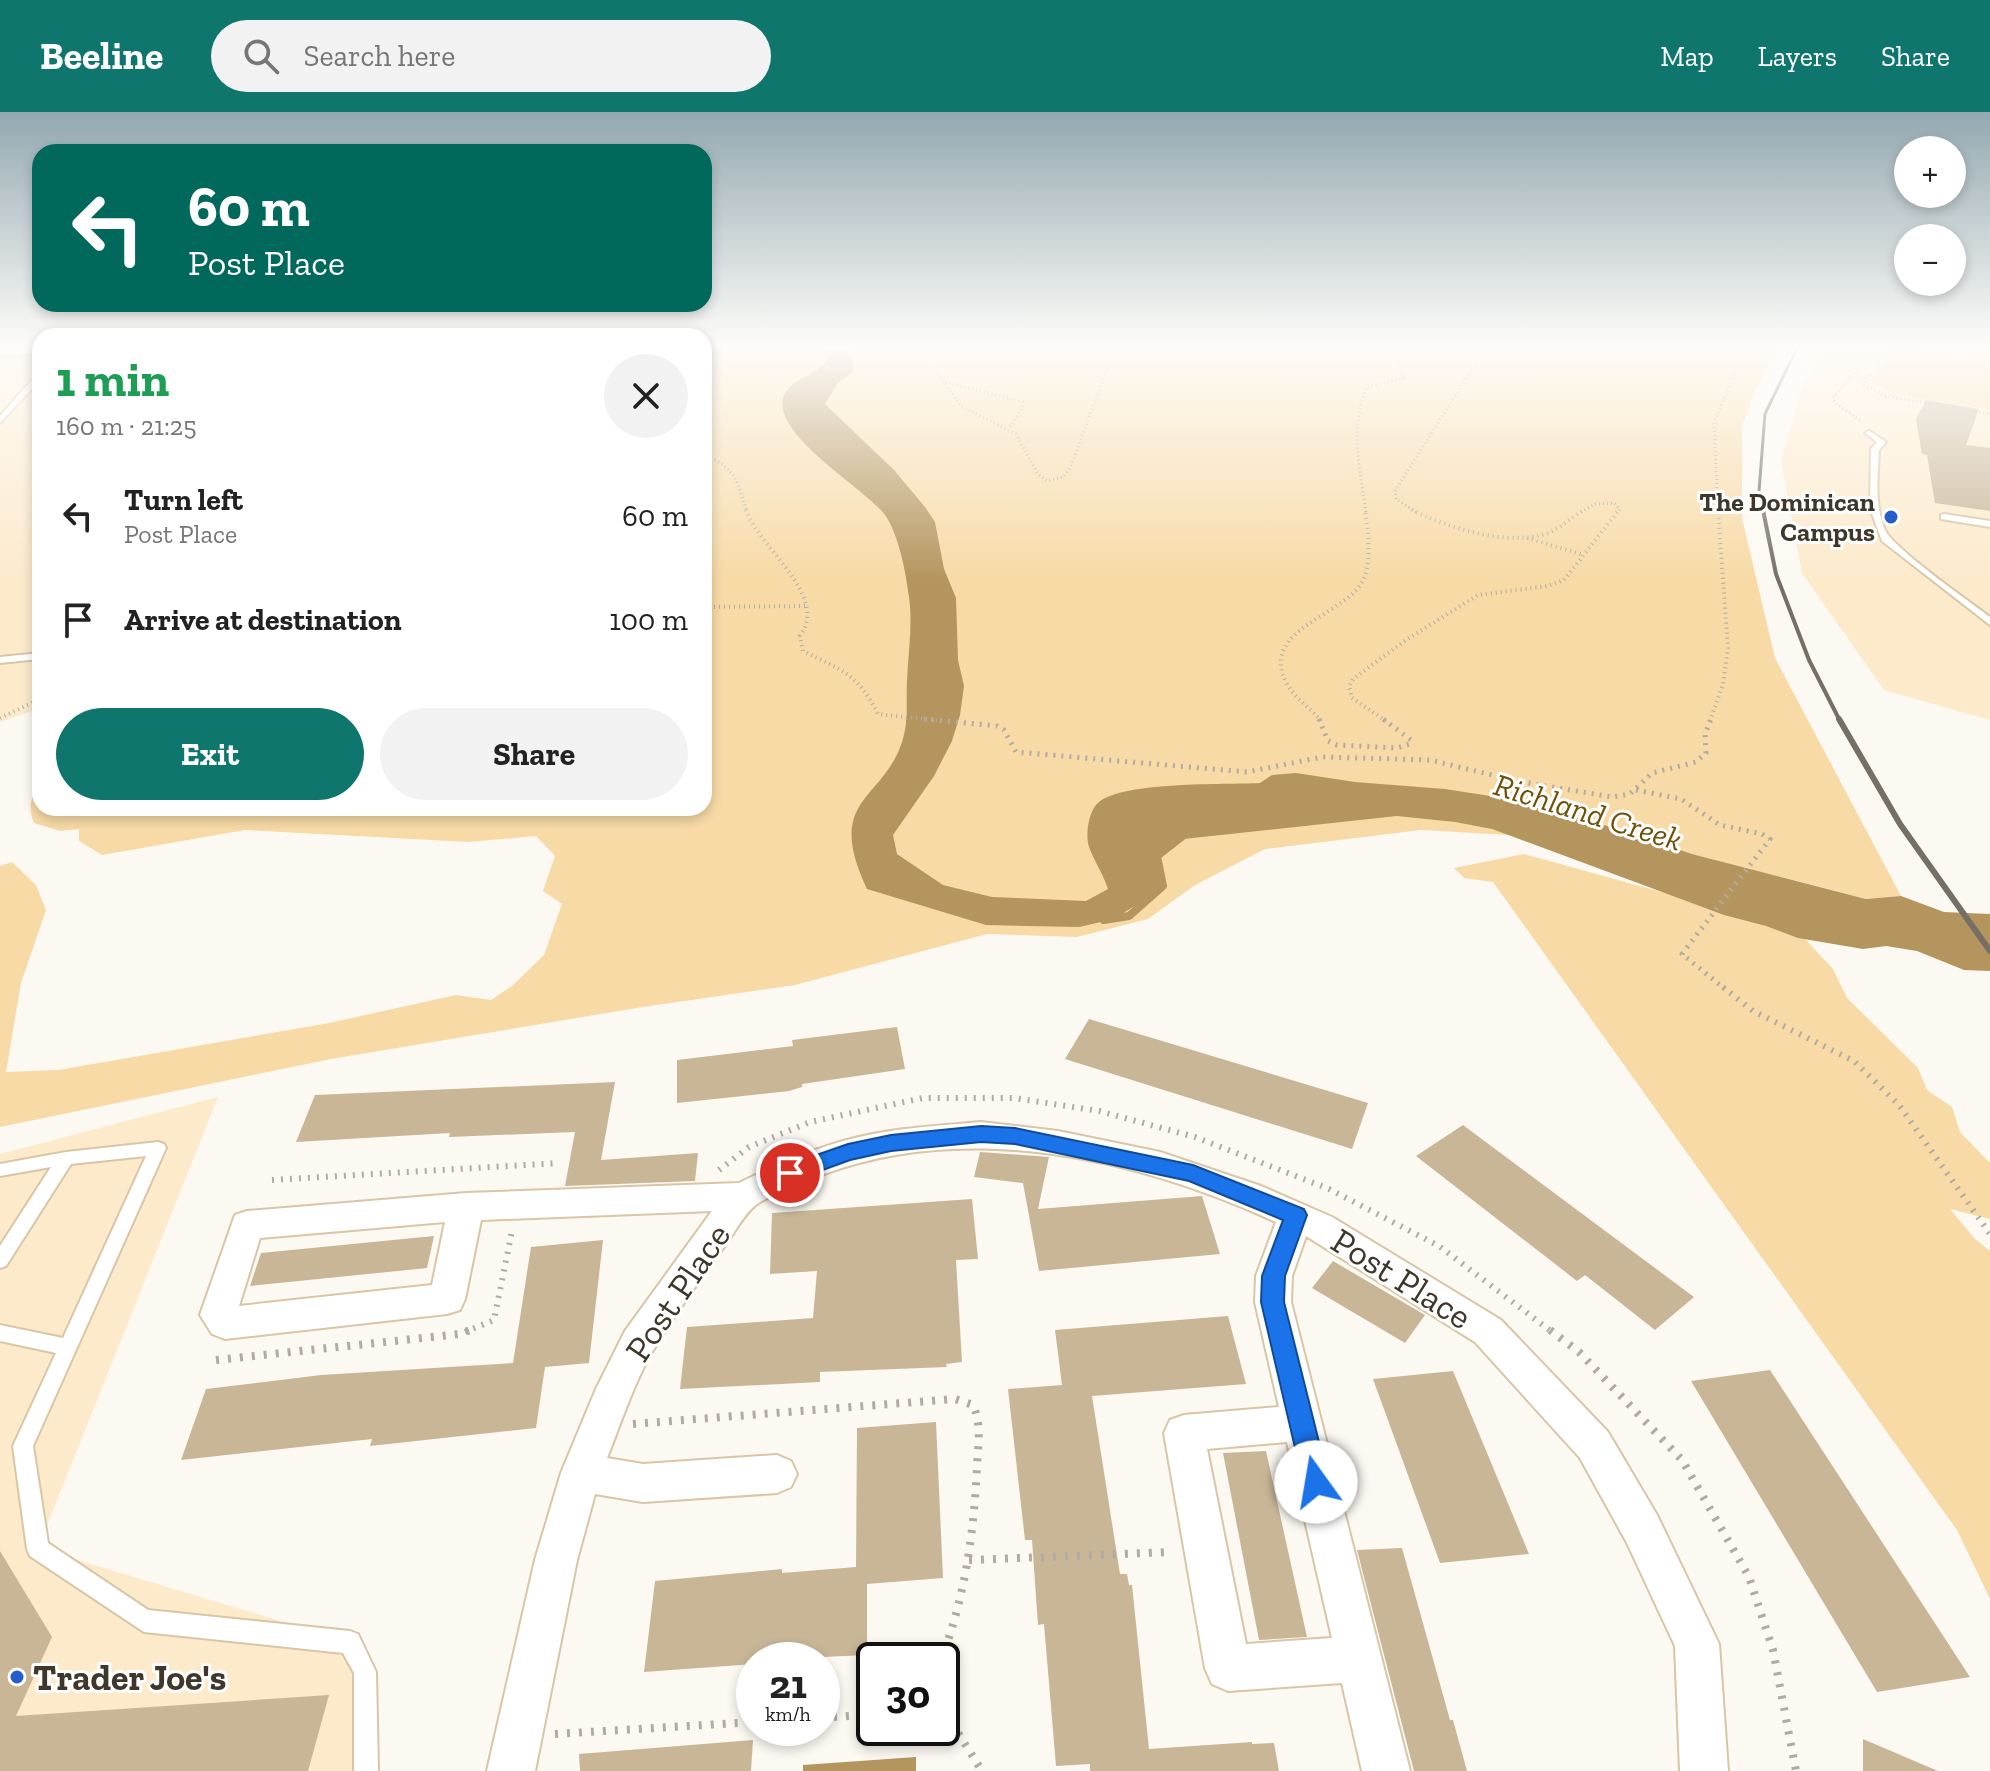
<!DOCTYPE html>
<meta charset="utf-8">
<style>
:root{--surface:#fff;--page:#f2f2f2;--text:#222;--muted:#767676;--accent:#0f766e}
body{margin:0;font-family:"Zilla Slab",serif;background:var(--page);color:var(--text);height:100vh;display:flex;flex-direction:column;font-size:30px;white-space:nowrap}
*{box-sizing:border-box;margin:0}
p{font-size:26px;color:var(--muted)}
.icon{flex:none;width:44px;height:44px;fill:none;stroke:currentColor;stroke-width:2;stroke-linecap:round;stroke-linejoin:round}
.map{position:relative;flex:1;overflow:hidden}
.details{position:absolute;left:32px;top:216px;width:680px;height:488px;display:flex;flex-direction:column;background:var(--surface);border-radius:24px;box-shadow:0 4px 12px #0003}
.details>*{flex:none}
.banner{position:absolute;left:32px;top:32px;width:680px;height:168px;border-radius:24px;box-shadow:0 4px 12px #0003;background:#00695c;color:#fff;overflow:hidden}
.buttons{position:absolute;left:1894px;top:24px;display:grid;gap:16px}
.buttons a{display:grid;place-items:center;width:72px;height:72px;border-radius:50%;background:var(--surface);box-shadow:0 4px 12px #0003;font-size:40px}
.speed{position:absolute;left:736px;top:1530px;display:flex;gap:16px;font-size:40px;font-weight:700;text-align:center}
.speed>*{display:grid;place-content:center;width:104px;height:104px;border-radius:50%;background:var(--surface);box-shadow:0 4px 12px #0003;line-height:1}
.speed small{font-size:20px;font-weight:400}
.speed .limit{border:4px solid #111;border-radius:12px;background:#fff;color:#111}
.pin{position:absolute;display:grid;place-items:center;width:68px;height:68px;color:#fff;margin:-34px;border:4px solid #fff;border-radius:50%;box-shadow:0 2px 8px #0007}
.me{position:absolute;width:88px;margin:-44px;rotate:347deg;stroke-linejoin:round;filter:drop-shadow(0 0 6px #0008)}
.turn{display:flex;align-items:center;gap:28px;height:168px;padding:0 24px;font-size:36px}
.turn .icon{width:104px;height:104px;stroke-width:2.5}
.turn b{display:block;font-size:56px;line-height:68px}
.round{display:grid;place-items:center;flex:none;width:84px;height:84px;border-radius:42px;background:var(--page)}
.head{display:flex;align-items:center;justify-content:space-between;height:136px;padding:0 24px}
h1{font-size:48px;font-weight:800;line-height:60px;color:#1e9e55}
.cta{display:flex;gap:16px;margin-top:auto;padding:16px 24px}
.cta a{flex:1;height:92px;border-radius:48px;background:var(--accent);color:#fff;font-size:32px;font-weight:800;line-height:92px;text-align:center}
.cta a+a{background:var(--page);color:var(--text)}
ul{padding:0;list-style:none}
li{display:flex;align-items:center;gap:24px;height:104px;padding:0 24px}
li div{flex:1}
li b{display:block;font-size:30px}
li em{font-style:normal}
header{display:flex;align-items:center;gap:48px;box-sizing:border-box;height:112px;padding:0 40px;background:var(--accent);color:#fff}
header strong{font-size:38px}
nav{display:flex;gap:44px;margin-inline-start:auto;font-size:28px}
.search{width:560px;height:72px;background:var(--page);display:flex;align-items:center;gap:20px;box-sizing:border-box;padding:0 28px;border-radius:44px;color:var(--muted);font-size:30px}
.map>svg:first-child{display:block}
</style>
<header>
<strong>Beeline</strong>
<div class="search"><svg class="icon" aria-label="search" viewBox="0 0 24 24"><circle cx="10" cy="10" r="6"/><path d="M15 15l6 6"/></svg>Search here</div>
<nav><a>Map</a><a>Layers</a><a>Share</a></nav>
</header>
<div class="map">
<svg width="1990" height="1659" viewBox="0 0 1990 1659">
<rect width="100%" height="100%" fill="#fcf9f2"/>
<path fill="#fceacb" d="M1830,236H1990V608L1884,578L1802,461L1781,349L1802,274Z
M40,238V596L0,610V241Z
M218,985L38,1436L350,1530L364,1659H0V1042Z"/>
<path fill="#f7daa6" d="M704,236H1781L1756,277L1742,314V406L1775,546L1901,784L1867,787L1692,742L1537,694L1509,723L1421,718L1265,737L1195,773L1148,807L1077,825L987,822L795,873L643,895L331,947L0,1015V754L12,750L36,773L46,798L21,871L6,960L58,958L329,911L456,883L491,888L512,874L544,843L562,792L543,779L555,744L536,724L469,730L245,718L102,743L79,729V717L60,719L34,711C29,698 28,686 40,677V696H704Z
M1893,236L1947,242L1990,252V297L1898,283L1872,270Z
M1524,742L1748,804L1804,826L1833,857L1847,886L1918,956L1927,978L1952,995L1960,1020L1990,1051V1107L1950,1097L1975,1127L1990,1139V1487L1957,1418L1493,770L1464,766L1454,756Z"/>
<path fill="#b4955d" d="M823,236H852L853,260L838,271L825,292L894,358L925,395L935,410L944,457L956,486L958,548L964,574L960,603L952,629L934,664L893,723L897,742L943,773L992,785L1086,789L1108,777C1104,763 1090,742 1088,731C1086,719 1089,698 1099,690C1126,669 1223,673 1260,671L1272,663L1296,661L1355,670L1445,677L1490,684L1598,711L1692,742L1866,787L1901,784L1944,800L1990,802V859L1964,858L1917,839L1886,834L1863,837L1798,826L1766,814L1724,803L1492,717L1455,710L1397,704L1174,728L1158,740L1161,761L1158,779L1114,807L1079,815L986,813L867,777C821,680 891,690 905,618C908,603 906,585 907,570C908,542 913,513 909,485C906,461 899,423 885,403C865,376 775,325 783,287C787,268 817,263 827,248Z
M916,1645V1659H803V1653Z"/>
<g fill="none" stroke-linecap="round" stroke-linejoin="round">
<path stroke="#b4955d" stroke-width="8" d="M1104,808L1129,804L1163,774L1157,744L1185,722
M1860,809L1912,820"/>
</g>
<path fill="#c8b697" d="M1926,288L1979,297L1966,333L1990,336V399L1935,391L1927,343L1922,342L1916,307Z
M1089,907L1368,991L1352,1037L1065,947Z
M897,915L905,957L802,972V975L789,979L677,991V948L793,934L792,928Z
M615,970L601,1048L698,1041L695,1069L565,1074L575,1020L449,1025L450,1021L296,1030L315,983Z
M1463,1013L1694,1185L1655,1218L1585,1163L1577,1169L1416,1044Z
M980,1040L1049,1045L1038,1097L1202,1084L1220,1142L1039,1159L1023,1071L974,1065Z
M972,1087L978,1147L956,1148L962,1250L946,1252L947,1255L820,1260V1270L680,1277L687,1215L813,1206L817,1159L770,1162L772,1101Z
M434,1124L427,1156L250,1174L261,1141Z
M603,1128L589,1251L545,1255L536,1316L370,1334L372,1327L181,1348L206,1277L321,1263L513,1251L531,1135Z
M1333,1149L1425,1203L1405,1231L1312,1176Z
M1228,1204L1246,1272L1092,1284L1120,1462H1127L1129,1473H1132L1149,1637L1252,1630V1632L1274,1631L1279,1659H1090V1652L1056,1654L1044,1512L1038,1513L1032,1428H1025L1008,1277L1062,1273L1055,1218Z
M1770,1258L1970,1565L1877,1580L1691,1269Z
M1453,1259L1529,1442L1440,1451L1373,1267Z
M936,1310L943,1466L867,1472V1543L754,1548V1552L644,1560L655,1469L782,1457V1461L856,1455L857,1316Z
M1266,1339L1307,1525L1259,1528L1223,1341Z
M1402,1436L1450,1608H1453L1467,1659H1414L1357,1438Z
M0,1439L52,1525L16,1604L329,1583L308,1659H0Z
M1863,1627L1938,1659H1863Z
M753,1628L751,1659H580L579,1642Z"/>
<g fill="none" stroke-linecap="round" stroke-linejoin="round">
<defs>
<path id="lane" d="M37,262H40V268L0,311V304Z
M1869,319L1886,330L1879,338C1878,364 1874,393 1885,418C1894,437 1969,489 1990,505V513L1882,429L1870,396L1871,337L1877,330L1865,321Z
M1944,402L1990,409V415L1941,407V403Z
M40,541V547L0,551V545Z
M158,1030L164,1032L166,1036L33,1334L48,1431L148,1498L350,1519L358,1522L376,1560L378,1659H354V1561L343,1541L144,1520L30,1444L27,1437L13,1334L56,1241L0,1229V1213L63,1226L146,1044L71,1052L6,1154L0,1156V1134L51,1055L0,1064V1052L66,1040Z"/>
<path id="street" d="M0,236H40V241L0,243Z
M981,1010L1058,1019L1160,1040L1261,1074L1332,1105L1501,1208L1608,1320L1657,1403L1719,1532L1728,1659H1680L1675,1534L1627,1431L1580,1346L1475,1230L1306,1124L1292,1164L1291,1190L1410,1659H1362L1342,1571L1228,1579L1212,1572L1205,1556L1164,1321L1170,1308L1184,1303L1279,1295L1255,1190L1256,1164L1276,1110C1138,1047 971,1008 824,1062C802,1070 777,1079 757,1092C744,1101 734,1122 724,1135C699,1169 674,1204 652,1240C633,1273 621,1311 607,1346L643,1352L777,1343L791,1349L797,1362L791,1375L777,1381L643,1390L595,1382L577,1448L535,1659H487L535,1448L561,1361L596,1277L625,1219L712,1099L481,1108L465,1187L460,1198L447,1202L225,1227L212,1222L200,1203L235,1103L247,1099L466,1081L739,1071C774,1054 810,1038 847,1028C891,1016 936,1014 981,1010ZM445,1110L432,1173L239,1194L260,1126ZM1287,1330L1332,1526L1246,1532L1207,1337Z"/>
</defs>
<use href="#lane" stroke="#d8c6a6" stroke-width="4"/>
<use href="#street" stroke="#d8c6a6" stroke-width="4"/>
<path stroke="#b1aca3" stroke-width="3" stroke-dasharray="1 3" stroke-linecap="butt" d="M920,236L961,294L1016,322L1038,362L1047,369L1063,365L1070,356L1110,250L1120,236
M1879,254L1874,263H1867L1863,272L1885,284L1990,302
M945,270L1023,290L1022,297L1009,316
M1860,308L1835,291L1833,286L1863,252L1870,236
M704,342C737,358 736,367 747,400
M1366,400C1360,357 1349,316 1367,275L1403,266L1398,250L1423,236
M1416,400L1396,387L1395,379L1479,246L1495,236
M1581,400L1595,392L1614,391L1620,397L1618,400
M1718,400L1714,311L1738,252L1753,236"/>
<path stroke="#b1aca3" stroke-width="4" stroke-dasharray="1 4" stroke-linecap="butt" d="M746,398C759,436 830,484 800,524L803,539C843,559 857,561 878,602L944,609
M1412,398C1447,415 1501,433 1541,423C1557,420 1570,406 1584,398
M1527,426L1584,443
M704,495L808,494
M0,606L40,587
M1321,609C1311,596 1295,587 1287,572C1256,516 1350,503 1364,466C1372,445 1368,420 1365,398
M1386,609L1352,586L1349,575L1353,567L1406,528L1478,483L1548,474L1564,468L1619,398
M1710,609L1723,572L1728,536L1718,398"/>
<path stroke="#b1aca3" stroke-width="5" stroke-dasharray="2 6" stroke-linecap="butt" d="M924,607L997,614L1004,618L1016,640L1247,660L1322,645L1430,648L1517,669L1612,685L1630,682L1652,661L1696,650L1706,641L1705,622L1711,607
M1319,607L1328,629L1337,633L1397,636L1410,632L1411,628L1383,607
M1636,678L1681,687L1720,713L1762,722L1770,727L1682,842L1725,877"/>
<path stroke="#b1aca3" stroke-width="6" stroke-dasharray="2 7" stroke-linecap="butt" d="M1723,875L1753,899L1854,949L1899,993L1990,1122
M719,1058L749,1035L810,1010L923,986H1014L1099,999L1195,1025L1329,1077L1439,1134L1552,1220
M272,1068L559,1051
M465,1220L494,1208L512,1119"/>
<path stroke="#b1aca3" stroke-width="8" stroke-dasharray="3 9" stroke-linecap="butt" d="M1550,1218L1579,1240L1682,1348L1749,1465L1773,1538L1796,1659
M216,1248L460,1222L470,1218
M633,1312L955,1287L973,1293C982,1313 978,1333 977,1354C974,1421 965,1485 941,1548
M969,1448L1171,1440
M947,1539L953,1613L982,1659
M822,1606L874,1602
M555,1622L754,1610"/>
<use href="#lane" fill="#fff" fill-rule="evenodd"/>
<use href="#street" fill="#fff" fill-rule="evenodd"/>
<path stroke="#766f65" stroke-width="3" d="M1764,400L1759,379L1765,302L1797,236"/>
<path stroke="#766f65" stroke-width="4" d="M1763,398L1776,462L1809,548L1840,609"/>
<path stroke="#766f65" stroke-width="6" d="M1839,607L1900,712L1990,839"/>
</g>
<linearGradient id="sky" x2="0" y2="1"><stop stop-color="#93a8b0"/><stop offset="0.5" stop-color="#fefcf9"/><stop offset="1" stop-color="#fefcf9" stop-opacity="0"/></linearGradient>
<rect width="1990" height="468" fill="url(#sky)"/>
<path fill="#1a73e8" stroke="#114b97" stroke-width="2" d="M981,1014L1015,1016L1193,1053L1304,1097L1307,1103L1285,1164L1284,1190L1329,1370L1326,1379L1316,1382L1307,1379L1303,1370L1261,1190L1262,1164L1283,1108L1189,1069L1015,1032L981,1030L891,1039L850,1048L790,1070L782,1067L779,1061L782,1055L848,1032L891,1023Z"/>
<g fill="#255dca" stroke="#fff" stroke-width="3">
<circle cx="1891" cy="405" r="8"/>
<circle cx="17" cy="1565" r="8"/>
</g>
<g text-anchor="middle" stroke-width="6" stroke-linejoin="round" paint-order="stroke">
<g font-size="26" font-weight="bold" fill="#3f372b" stroke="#fff" text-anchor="end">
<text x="1875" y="399">The Dominican<tspan x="1875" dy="30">Campus</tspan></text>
</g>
<g font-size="32" font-style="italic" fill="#705108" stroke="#fff">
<text transform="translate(1588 700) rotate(17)" y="11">Richland Creek</text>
</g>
<g font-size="36" fill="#3f372b" stroke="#fff">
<text transform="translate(1402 1166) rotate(32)" y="13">Post Place</text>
<text transform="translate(677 1180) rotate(-56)" y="13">Post Place</text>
</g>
<g font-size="36" font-weight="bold" fill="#3f372b" stroke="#fff" text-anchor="start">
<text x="33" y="1578">Trader Joe's</text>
</g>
</g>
</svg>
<div class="buttons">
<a>+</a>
<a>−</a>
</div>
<div class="speed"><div>21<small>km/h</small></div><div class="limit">30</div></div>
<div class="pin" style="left:790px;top:1061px;background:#d93025"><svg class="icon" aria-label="arrive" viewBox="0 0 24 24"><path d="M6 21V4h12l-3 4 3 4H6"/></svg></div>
<svg class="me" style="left:1316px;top:1370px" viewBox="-20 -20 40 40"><circle r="19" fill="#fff"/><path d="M0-13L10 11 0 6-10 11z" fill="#1a73e8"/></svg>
<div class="banner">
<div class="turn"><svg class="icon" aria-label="left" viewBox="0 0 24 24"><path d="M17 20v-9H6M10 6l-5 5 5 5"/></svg><div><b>60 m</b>Post Place</div></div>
</div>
<section class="details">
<div class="head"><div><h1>1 min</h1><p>160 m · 21:25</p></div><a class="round"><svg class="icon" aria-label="close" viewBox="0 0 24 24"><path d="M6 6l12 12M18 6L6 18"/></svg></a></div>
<ul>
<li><svg class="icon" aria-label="left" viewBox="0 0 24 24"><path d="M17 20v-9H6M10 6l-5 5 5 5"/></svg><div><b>Turn left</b><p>Post Place</p></div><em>60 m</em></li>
<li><svg class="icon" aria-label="arrive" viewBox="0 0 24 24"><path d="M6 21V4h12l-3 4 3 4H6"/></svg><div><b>Arrive at destination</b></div><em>100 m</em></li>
</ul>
<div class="cta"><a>Exit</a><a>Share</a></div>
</section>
</div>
